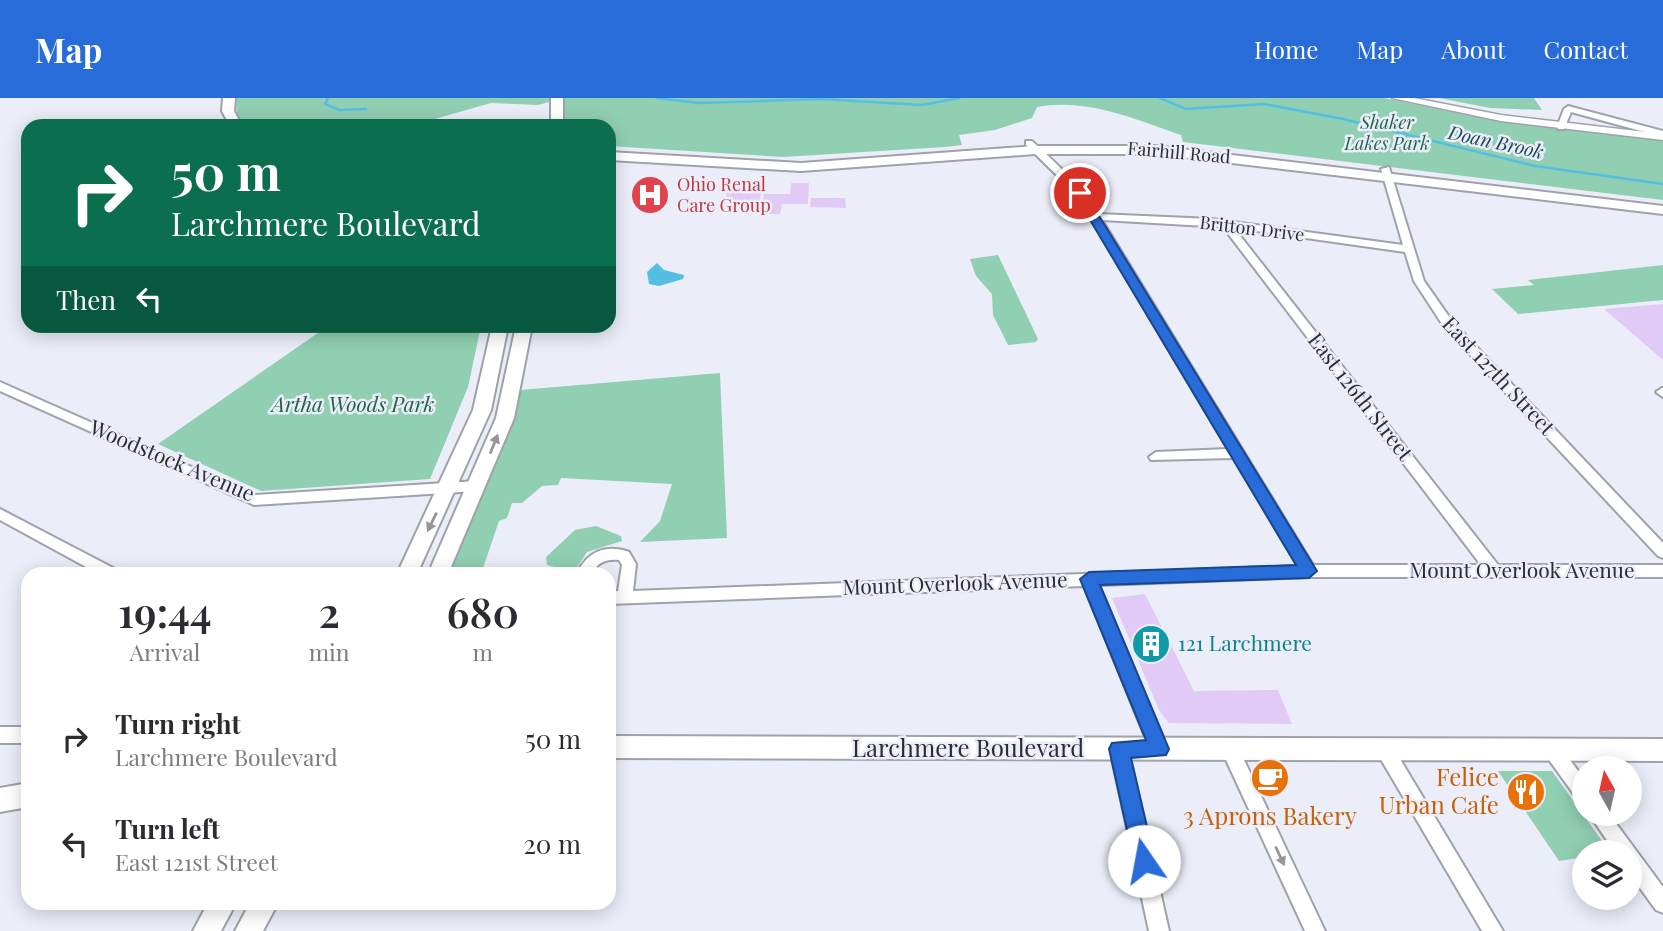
<!DOCTYPE html>
<style>
:root{--surface:#fff;--page:#f2f2f3;--text:#2b2b33;--muted:#7c7c81;--accent:#276cd8}
body{margin:0;font-family:"Playfair Display",serif;background:var(--page);color:var(--text);height:100vh;display:flex;flex-direction:column;font-size:26px;white-space:nowrap}
*{box-sizing:border-box;margin:0}
p{font-size:23px;color:var(--muted)}
.icon{flex:none;width:38px;height:38px;fill:none;stroke:currentColor;stroke-width:2;stroke-linecap:round;stroke-linejoin:round}
.map{position:relative;flex:1;overflow:hidden}
.panel{position:absolute;left:21px;top:469px;width:595px;height:343px;display:flex;flex-direction:column;background:var(--surface);border-radius:21px;box-shadow:0 4px 18px #0003}
.panel>*{flex:none}
.guide{position:absolute;left:21px;top:21px;width:595px;height:214px;border-radius:21px;box-shadow:0 4px 18px #0003;background:#0b6e4f;color:#fff;overflow:hidden}
.needle{width:46px;rotate:352deg}
.buttons{position:absolute;left:1572px;top:658px;display:grid;gap:14px}
.buttons a{display:grid;place-items:center;width:70px;height:70px;border-radius:50%;background:var(--surface);box-shadow:0 4px 18px #0003;font-size:35px}
.pin{position:absolute;display:grid;place-items:center;width:60px;height:60px;color:#fff;margin:-30px;border:4px solid #fff;border-radius:50%;box-shadow:0 2px 7px #0007}
.me{position:absolute;width:77px;margin:-38px;rotate:348deg;stroke-linejoin:round;filter:drop-shadow(0 0 5px #0008)}
.turn{display:flex;align-items:center;gap:24px;height:147px;padding:0 35px;font-size:32px}
.turn .icon{width:91px;height:91px;stroke-width:2.5}
.turn b{display:block;font-size:49px;line-height:60px}
.then{display:flex;align-items:center;height:66px;padding:0 35px;background:#0003;gap:14px;font-size:26px}
.eta{display:flex;justify-content:space-evenly;align-items:center;height:119px;text-align:center}
.eta b{font-size:42px;font-weight:600;line-height:49px}
ul{padding:0;list-style:none}
li{display:flex;align-items:center;gap:21px;height:105px;padding:0 35px}
li div{flex:1}
li b{display:block;font-size:26px}
li em{font-style:normal}
header{display:flex;align-items:center;gap:42px;box-sizing:border-box;height:98px;padding:0 35px;background:var(--accent);color:#fff}
header strong{font-size:33px}
nav{display:flex;gap:38px;margin-inline-start:auto;font-size:24px}
.map>svg:first-child{display:block}
</style>
<header>
<strong>Map</strong>
<nav><a>Home</a><a>Map</a><a>About</a><a>Contact</a></nav>
</header>
<div class="map">
<svg width="1663" height="833" viewBox="0 0 1663 833">
<rect width="100%" height="100%" fill="#ebeef9"/>
<path fill="#90cfb2" d="M236,0H549V4L538,7L491,5L410,28H246L237,16Z
M565,0H1384L1486,21L1663,43V102L1183,44L1181,37C1134,21 1087,0 1037,9L1032,20L995,32L959,37L962,47L945,49L783,59L609,48V28H563Z
M1439,0H1534L1542,12L1490,10Z
M998,157L1038,241L1036,244L1008,247L993,217L992,196L976,178L970,161Z
M1663,167V202L1518,216L1492,191L1534,187L1528,182Z
M328,228H481L468,289L430,381L261,393L158,346Z
M720,275L727,440L640,444L660,423L672,386L561,380L558,387L542,388L522,405H512L507,420L499,423L481,476H447L513,319L520,292Z
M596,428L621,438L622,443L587,454L574,474L547,467L546,459L575,432Z
M1498,673H1552L1610,754H1584V759L1559,763Z"/>
<path fill="#55bee3" d="M657,165L664,172L684,177L683,181L659,188L649,186L647,174Z"/>
<g fill="none" stroke-linecap="round" stroke-linejoin="round">
<path stroke="#55bee3" stroke-width="2.5" d="M328,0L325,6L340,12L366,11
M657,0L699,5L822,1L922,7L959,0
M1160,0L1186,11L1264,6L1343,21L1535,68L1663,86"/>
</g>
<path fill="#e2caf6" d="M791,85H809L808,106H782L780,116H761L764,96H790Z
M727,92L761,93L760,102L725,103Z
M811,100H845L846,110L810,109Z
M1663,206V262L1604,211Z
M1145,496L1194,593L1278,592L1292,626L1169,625L1159,612L1112,500Z"/>
<g fill="none" stroke-linecap="round" stroke-linejoin="round">
<defs>
<path id="minor" d="M1568,8L1663,33V39L1571,14L1564,31H1558L1557,29L1564,11Z
M1026,43H1032C1057,66 1080,87 1098,116L1212,121L1403,147L1381,71L1389,69L1424,183L1452,223L1663,445V460L1658,458L1444,229L1414,183L1405,154L1234,130L1498,467H1663V479H1309L1099,487L1168,651L1165,657L1159,659L1153,657L1150,651L1084,488L609,506V494L618,493L622,467L619,462C606,461 598,464 591,476H577C587,453 606,446 629,454L636,466L633,493L1298,468L1234,360L1151,362L1149,359L1156,354L1228,351L1076,96L1026,47ZM1102,122L1223,129L1481,467H1313Z
M0,284L255,397L477,383L484,388L477,393L254,407L0,293Z
M1662,290H1663V299L1656,294Z
M0,411L117,472L119,476H99L0,422Z
M0,629H28V645H0Z
M1119,643L1125,645L1128,651L1169,833H1149L1110,651L1113,645Z
M1230,643L1236,645L1325,833H1305L1221,651L1224,645Z
M1385,644L1391,646L1503,833H1482L1379,658L1376,652L1379,646Z
M1553,645L1559,647L1584,681V704L1578,702L1547,659L1544,653L1547,647Z
M1589,716H1609L1663,789V815L1656,812L1629,775V754H1615Z"/>
<path id="tertiary" d="M1392,0H1414L1501,17L1663,36V42L1501,23Z"/>
<path id="secondary" d="M223,0H235L234,13L242,28H230L222,13Z
M551,0H563V28H551Z
M1035,48H1155L1663,108V116L1155,56H1035L801,73L609,62V54L801,65Z
M492,228H508L491,312L417,476H397L473,312Z
M516,228H532L514,320L448,476H428L496,320Z
M609,638L1663,641V663L609,660Z
M28,685V709L0,714V690Z
M208,805H236L221,833H193Z
M250,805H278L263,833H235Z"/>
</defs>
<use href="#minor" stroke="#9fa1ab" stroke-width="4"/>
<use href="#tertiary" stroke="#9fa1ab" stroke-width="3"/>
<use href="#secondary" stroke="#9fa1ab" stroke-width="4"/>
<use href="#minor" fill="#fff" fill-rule="evenodd"/>
<use href="#tertiary" fill="#fff" fill-rule="evenodd"/>
<use href="#secondary" fill="#fff" fill-rule="evenodd"/>
</g>
<defs><path id="oneway-solid" d="M-6-.8H1V-3.2L6.5 0L1 3.2V.8H-6Z" transform="scale(1.75)"/></defs>
<g fill="#969698">
<use href="#oneway-solid" transform="translate(494 346) rotate(-68)"/>
<use href="#oneway-solid" transform="translate(432 424) rotate(116)"/>
<use href="#oneway-solid" transform="translate(1280 758) rotate(65)"/>
</g>
<path fill="#276cd8" stroke="#19468c" stroke-width="2" d="M1080,92L1085,95L1317,473L1309,480L1100,487L1169,651L1166,657L1131,660L1155,763L1152,771L1144,774L1137,771L1134,763L1109,651L1112,645L1146,642L1080,481L1089,474L1296,467L1074,95Z"/>
<defs>
<symbol id="hospital-disc" viewBox="-11 -11 22 22"><circle r="9.5" fill="#e0444e" stroke="#ebeef9"/><path d="M-5-5h3v3.5h4V-5h3V5h-3V1.5h-4V5h-3Z" fill="#fff"/></symbol>
<symbol id="building-disc" viewBox="-11 -11 22 22"><circle r="9.5" fill="#0f9aa8" stroke="#ebeef9"/><path d="M-4-6H4V6H1V3H-1V6H-4ZM-2.5-4.3h1.7v1.8h-1.7ZM.8-4.3h1.7v1.8H.8ZM-2.5-1h1.7V.8h-1.7ZM.8-1h1.7V.8H.8Z" fill="#fff"/></symbol>
<symbol id="cafe-disc" viewBox="-11 -11 22 22"><circle r="9.5" fill="#e8710a" stroke="#ebeef9"/><path d="M-5.5-4.5H6V0H3Q3 3.5 0 3.5H-2.5Q-5.5 3.5-5.5 0ZM3-3.2v2h1.7v-2ZM-6 4.5H4V6H-6Z" fill="#fff"/></symbol>
<symbol id="restaurant-disc" viewBox="-11 -11 22 22"><circle r="9.5" fill="#e8710a" stroke="#ebeef9"/><path d="M-5-6h1v4h1v-4h1v4h1v-4h1v5L-1.5 .5V6h-2V.5L-5-1ZM5-6V6H3V1.5H1.5Q1.5-4 5-6Z" fill="#fff"/></symbol>
</defs>
<g fill-rule="evenodd">
<use href="#hospital-disc" x="628" y="75" width="44" height="44"/>
<use href="#building-disc" x="1129" y="524" width="44" height="44"/>
<use href="#cafe-disc" x="1248" y="658" width="44" height="44"/>
<use href="#restaurant-disc" x="1504" y="672" width="44" height="44"/>
</g>
<g text-anchor="middle" stroke-width="5" stroke-linejoin="round" paint-order="stroke">
<g font-size="18" font-style="italic" fill="#1f664b" stroke="#ebeef9">
<text x="1387" y="31">Shaker<tspan x="1387" dy="21">Lakes Park</tspan></text>
</g>
<g font-size="18" fill="#2d2e32" stroke="#ebeef9">
<text transform="translate(1179 55) rotate(5)" y="6">Fairhill Road</text>
<text transform="translate(1252 131) rotate(7)" y="6">Britton Drive</text>
</g>
<g font-size="18" fill="#be3a42" stroke="#ebeef9" text-anchor="start">
<text x="677" y="93">Ohio Renal<tspan x="677" dy="21">Care Group</tspan></text>
</g>
<g font-size="19" font-style="italic" fill="#1a4757" stroke="#ebeef9">
<text transform="translate(1496 44) rotate(12)" y="7">Doan Brook</text>
</g>
<g font-size="21" fill="#2d2e32" stroke="#ebeef9">
<text transform="translate(1498 278) rotate(47)" y="7">East 127th Street</text>
<text transform="translate(1360 299) rotate(52)" y="7">East 126th Street</text>
<text transform="translate(172 363) rotate(23)" y="7">Woodstock Avenue</text>
<text x="1522" y="480">Mount Overlook Avenue</text>
<text transform="translate(955 486) rotate(-2)" y="7">Mount Overlook Avenue</text>
</g>
<g font-size="21" font-style="italic" fill="#1f664b" stroke="#ebeef9">
<text x="353" y="314">Artha Woods Park</text>
</g>
<g font-size="21" fill="#0d838f" stroke="#ebeef9" text-anchor="start">
<text x="1178" y="553">121 Larchmere</text>
</g>
<g font-size="24" fill="#2d2e32" stroke="#ebeef9">
<text x="968" y="659">Larchmere Boulevard</text>
</g>
<g font-size="24" fill="#c56008" stroke="#ebeef9" text-anchor="end">
<text x="1499" y="688">Felice<tspan x="1499" dy="28">Urban Cafe</tspan></text>
<text x="1270" y="727" text-anchor="middle">3 Aprons Bakery</text>
</g>
</g>
</svg>
<div class="buttons">
<a><svg class="needle" viewBox="-14 -14 28 28"><path d="M0-13l5 13h-10z" fill="#e53935"/><path d="M0 13l5-13h-10z" fill="#7c7c81"/></svg></a>
<a><svg class="icon" aria-label="layers" viewBox="0 0 24 24"><path d="M12 4l9 5-9 5-9-5zM3 14l9 5 9-5"/></svg></a>
</div>
<div class="pin" style="left:1080px;top:95px;background:#d93025"><svg class="icon" aria-label="arrive" viewBox="0 0 24 24"><path d="M6 21V4h12l-3 4 3 4H6"/></svg></div>
<svg class="me" style="left:1144px;top:763px" viewBox="-20 -20 40 40"><circle r="19" fill="#fff"/><path d="M0-13L10 11 0 6-10 11z" fill="#276cd8"/></svg>
<div class="guide">
<div class="turn"><svg class="icon" aria-label="right" viewBox="0 0 24 24"><path d="M7 20v-9h11M14 6l5 5-5 5"/></svg><div><b>50 m</b>Larchmere Boulevard</div></div>
<div class="then">Then<svg class="icon" aria-label="left" viewBox="0 0 24 24"><path d="M17 20v-9H6M10 6l-5 5 5 5"/></svg></div>
</div>
<section class="panel">
<div class="eta">
<div><b>19:44</b><p>Arrival</p></div>
<div><b>2</b><p>min</p></div>
<div><b>680</b><p>m</p></div>
</div>
<ul>
<li><svg class="icon" aria-label="right" viewBox="0 0 24 24"><path d="M7 20v-9h11M14 6l5 5-5 5"/></svg><div><b>Turn right</b><p>Larchmere Boulevard</p></div><em>50 m</em></li>
<li><svg class="icon" aria-label="left" viewBox="0 0 24 24"><path d="M17 20v-9H6M10 6l-5 5 5 5"/></svg><div><b>Turn left</b><p>East 121st Street</p></div><em>20 m</em></li>
</ul>
</section>
</div>
